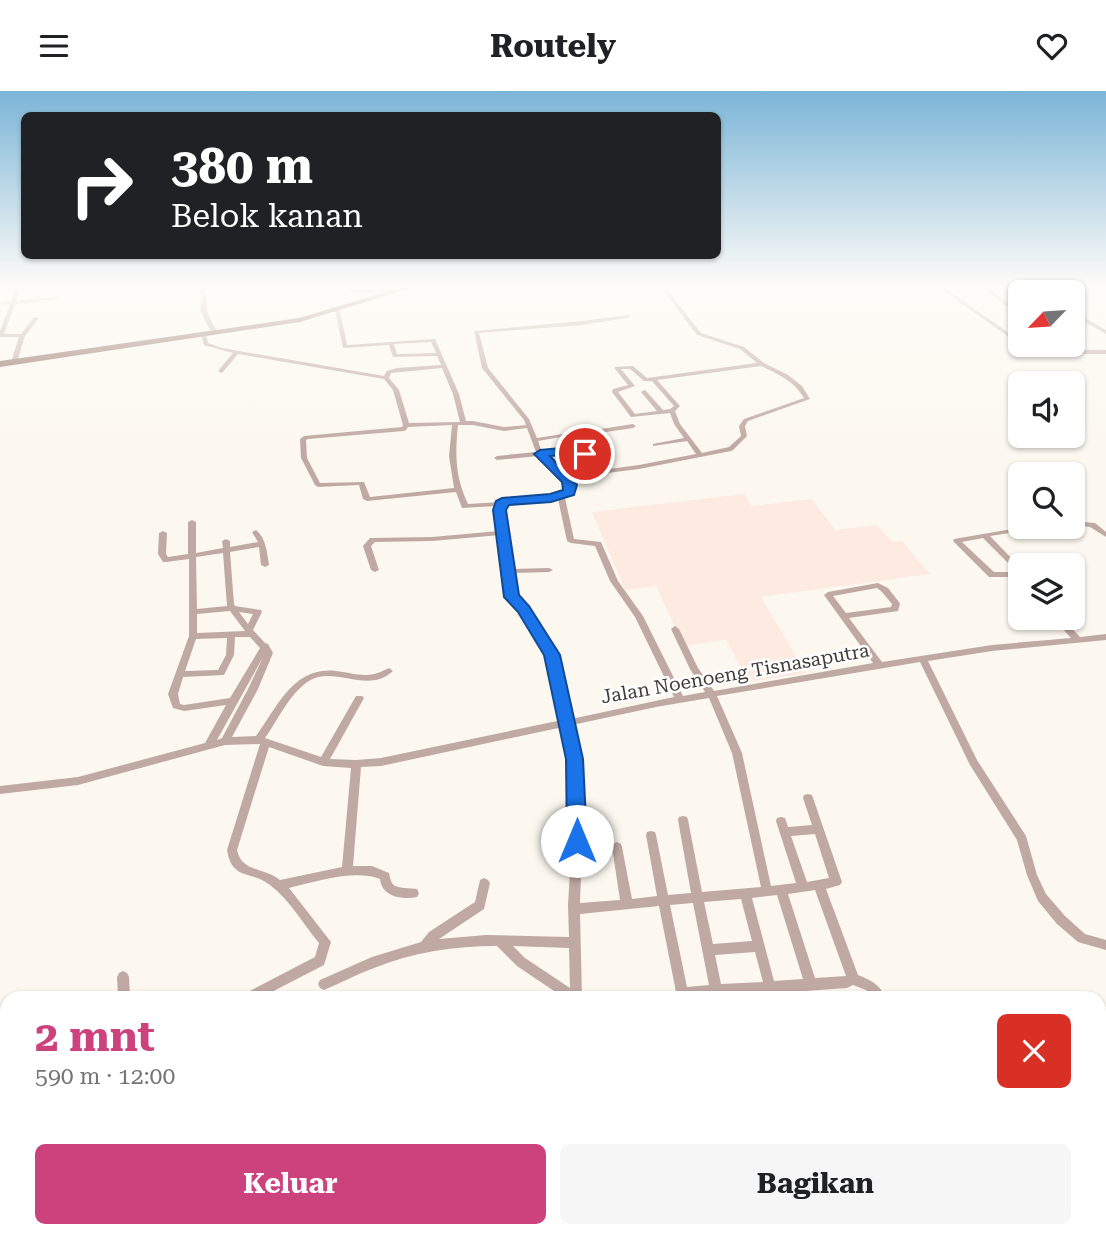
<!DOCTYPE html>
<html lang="id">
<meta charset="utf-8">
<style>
:root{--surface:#fff;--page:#f6f6f6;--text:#202124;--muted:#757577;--accent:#cb427d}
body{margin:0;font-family:"Roboto Serif",serif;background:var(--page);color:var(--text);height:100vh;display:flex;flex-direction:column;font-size:26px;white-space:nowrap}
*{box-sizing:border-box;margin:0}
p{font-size:23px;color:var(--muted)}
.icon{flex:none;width:38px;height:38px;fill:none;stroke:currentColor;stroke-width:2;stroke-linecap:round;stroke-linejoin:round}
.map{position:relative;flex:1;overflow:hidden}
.drawer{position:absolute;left:0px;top:900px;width:1106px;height:247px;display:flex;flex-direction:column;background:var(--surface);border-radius:21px 21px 0 0;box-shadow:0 2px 5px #0004}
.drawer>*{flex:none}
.banner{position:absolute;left:21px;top:21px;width:700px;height:147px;border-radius:10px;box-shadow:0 2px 5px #0004;background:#202124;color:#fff;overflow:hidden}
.needle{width:46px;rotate:245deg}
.fabs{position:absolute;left:1008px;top:189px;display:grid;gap:14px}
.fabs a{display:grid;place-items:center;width:77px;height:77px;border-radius:10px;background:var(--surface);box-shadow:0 2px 5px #0004;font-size:35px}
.pin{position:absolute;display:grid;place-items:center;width:60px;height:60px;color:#fff;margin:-30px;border:4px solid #fff;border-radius:50%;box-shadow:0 2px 7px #0007}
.me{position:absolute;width:77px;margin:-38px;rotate:0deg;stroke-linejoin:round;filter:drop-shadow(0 0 5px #0008)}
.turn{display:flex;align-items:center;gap:24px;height:147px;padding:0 35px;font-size:32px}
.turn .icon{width:91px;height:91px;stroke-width:2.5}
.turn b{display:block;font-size:49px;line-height:60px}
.round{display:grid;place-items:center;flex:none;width:74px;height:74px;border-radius:10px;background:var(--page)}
.headline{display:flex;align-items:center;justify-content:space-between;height:119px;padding:0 35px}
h1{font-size:42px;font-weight:700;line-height:52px;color:var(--accent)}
.primary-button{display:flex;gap:14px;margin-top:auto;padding:14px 35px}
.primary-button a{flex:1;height:80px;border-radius:10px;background:var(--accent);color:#fff;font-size:28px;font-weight:700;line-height:80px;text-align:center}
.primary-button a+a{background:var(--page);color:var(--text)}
header{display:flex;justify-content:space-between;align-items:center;height:91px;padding:0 35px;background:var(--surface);font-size:32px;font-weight:700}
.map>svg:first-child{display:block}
</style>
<header><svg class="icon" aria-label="menu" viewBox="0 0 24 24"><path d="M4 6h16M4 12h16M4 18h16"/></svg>Routely<svg class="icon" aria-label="heart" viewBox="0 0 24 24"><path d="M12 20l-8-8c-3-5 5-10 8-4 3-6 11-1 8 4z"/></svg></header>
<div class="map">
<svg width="1106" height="1145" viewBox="0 0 1106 1145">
<rect width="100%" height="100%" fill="#fcf8f0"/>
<path fill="#fdeae1" d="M744,403L752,415L812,408L835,439L877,434L892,451L902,450L930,483L761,506L806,582L749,591L726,549L684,555L656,495L625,499L592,421Z"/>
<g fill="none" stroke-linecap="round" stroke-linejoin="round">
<path fill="#c0a9a2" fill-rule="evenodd" d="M23,195H38L20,198L16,210L56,206L58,207L56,208L15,213L4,243H21L34,226L39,227L25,245L18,268L15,270L12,268L19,246H0V240L10,213L0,214V212L11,210L15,198L0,199V197Z
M90,195H94L93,199L89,198Z
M197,195H201L207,206L206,219L216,239L215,240L210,239L200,219L203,206Z
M345,195H349L355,199L391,198L393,199L391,200L354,202Z
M412,195H443L441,196H414Z
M660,195H664L701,242L744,256L764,272L788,284L802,295L810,308L748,330L745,335L747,345L733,359L731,360L639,378L567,387L573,394L572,401L565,407L574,448L601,451L618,490L643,525L683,605L705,601L690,578L671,538L675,535L679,538L698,577L714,600L873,572L824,504L828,501L878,492L888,497L899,511L900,513L898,520L849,527L882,571L992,554L1071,547L1053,527H1062L1080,546L1106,543V549L992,560L928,570L977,669L1026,745L1037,784L1046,803L1065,825L1085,843L1106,849V859L1078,851L1057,833L1038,810L1027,784L1017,749L970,674L920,571L717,605L742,662L771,795L796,792L776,730L777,727L781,726L785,727L788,736L812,734L803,707L804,704L808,703L812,704L842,791L840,794L826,798L858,884C870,889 880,893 885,906H872L866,899L853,894L847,897L718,906H677L659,815L580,823L582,906H563L517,875L497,855C454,855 414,861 374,877C357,883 341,892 324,899L320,897L318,893L320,889L372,866L421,851L429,841L475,811L480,789L484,787L488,789L490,792L484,818L439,848L486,844L569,846L568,814L573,729L570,668L563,636L381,675L361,676L353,775H372L389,782C390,785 390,789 392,792C395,798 411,797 417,798L419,802L417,806C402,809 382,806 380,788C354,778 315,791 289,797L331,851L324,874L262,906H244L246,902L315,866L319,852C303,833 290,809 270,794C251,779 232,790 227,759L260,653L225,654L78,694L0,703V695L78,686L205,652L226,614L184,620L173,617L168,603L189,545V468L166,471H163L158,463L159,442L163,440L167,442L166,463L168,466L188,463V431L192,429L196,431V462L223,457L222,450L226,448L230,450V456L258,451L252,441L256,439C266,447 267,461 269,474L265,476L261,474L259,456L230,461L234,513L235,515L261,519L262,521L253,539L265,552L268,553L273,562L258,598L232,646L256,645C277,617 293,575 336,580C348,581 361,586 374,583C379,582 384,579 389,577L393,580C367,604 335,574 309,590C289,603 278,629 265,647L321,666L356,605H362L364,607L330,668L356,669L381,667L562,629L548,564L521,520L508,506L500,444L432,450L375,451L371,455L379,479L375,481L371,479L363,455L370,447H373L432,446L499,440L497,415L462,417L456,401L367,410L363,408L359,394L318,396L315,394L301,367L300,348L304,345L402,336L403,334L393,299L384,288L238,263L223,281L221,282L218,280L233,262L204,254L201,244L206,243L208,252L222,257L384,285L387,280L397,277L441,274L437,265L393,266L389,254L343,257L335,219L340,220L347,254L435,248L459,303L466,330H473L504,336L526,334L524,329L482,277L474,240L582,230L629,224L630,225L627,227L582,234L479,242L488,277L529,328L537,347L569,342L572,344L575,342L633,333L636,335L633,337L579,345L587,362L586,363H582L580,361L545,364L564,384L639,374L696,363L687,350L653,355V353L684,347L674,333L670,322L631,326L612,301L613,298L628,294L615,278V276L633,275L647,287L757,272L740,258L697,244ZM431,251L436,262L397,263L394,253ZM761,275C779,284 793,289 804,307L744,328L739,335L741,345L729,356L702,362L680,333L675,320L680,315L657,289ZM442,277L453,303L460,331L409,332L399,299L389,287L391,282ZM621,278H630L644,290H652L674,315L670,318L663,319L646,300L644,299L641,301L657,320L635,323L618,301L635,295ZM452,334L449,365L454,397L370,406L364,391L320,392L307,367L306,349L308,348L404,340L406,339L408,336ZM458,334H473L504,340L527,337L536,361L497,365L494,367L497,369L538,365L567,394L566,400L559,404L507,408L500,411L468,413C455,385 455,364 458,334ZM572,344L578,357L542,361L538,350ZM558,408L567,450L571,452L595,455L610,490L635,526L674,606L571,628L556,564L527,516L516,505L513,482L549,481L553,479L549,477L512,478L504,420V414L508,412ZM223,462L227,515L197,518L196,466ZM877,497L882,501L892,513L891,516L846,522L833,505ZM230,520L245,540L197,542V523ZM239,521L253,523L248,533ZM235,546H250L260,557L230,607L184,614L180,613L178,603L183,586L224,584L234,564ZM227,547L226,564L218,579L185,580L196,548ZM263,566L248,598L222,647L217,649ZM709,607L732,662L761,796L702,801L688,729L687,726L683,725L679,726L678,729L691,802L668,804L656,744L655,741L651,740L647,741L646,744L657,805L632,808L622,756L621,753L617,751L613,753L612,756L620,809L580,812L583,729L580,668L572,634L656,616ZM269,656L323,675L351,677L342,776L280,789C264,776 242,782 237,759ZM815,743L829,787L807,791L791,745ZM815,799L846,885L815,887L788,803ZM777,804L803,888L774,890L752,807ZM741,808L752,850L713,853L704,811ZM693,812L709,894L687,896L670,814ZM513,855L569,857L570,897L525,867ZM755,861L763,891L721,893L715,864Z
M937,195H942L1020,250V254Z
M981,195H986L1010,213L1020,216V218L1006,215Z
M1073,220L1106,239V243L1073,224Z
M1023,254H1033L1060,259H1106V263H1060Z
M1073,430L1095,432L1106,441V446L1090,436L1073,434Z
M1024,436H1041L1037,438L990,445L1020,476V490L1013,486H989L953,450L954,448ZM983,447L1014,478L1012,481H994L962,451Z
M123,880L127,882L129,886L130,906H118L117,886L119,882Z
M724,1139H741L743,1145H726Z
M979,1139H994L996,1145H981Z
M1059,1139H1074L1076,1145H1061Z"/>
<path fill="#8f675b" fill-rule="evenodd" d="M407,195H418L300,231L0,276V270L299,227Z"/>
</g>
<linearGradient id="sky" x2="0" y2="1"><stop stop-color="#7bb5d7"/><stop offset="0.55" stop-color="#fefcf8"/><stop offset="1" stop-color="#fefcf8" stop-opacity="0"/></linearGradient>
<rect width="1106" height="355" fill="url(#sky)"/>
<path fill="#1a73e8" stroke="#114b97" stroke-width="2" d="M582,355L590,360V365L579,363L550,365L577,394L574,404L551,411L509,414L506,419L519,504L529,515L560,564L583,668L587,750L584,756L577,759L570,756L567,750L566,668L544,564L518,521L504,506L493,419L496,410L502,407L550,403L563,399L562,391L534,363L540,359Z"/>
<g text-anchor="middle" stroke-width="5" stroke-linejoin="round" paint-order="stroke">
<g font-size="19" fill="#3e3c39" stroke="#fff">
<text transform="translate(735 582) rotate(-10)" y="7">Jalan Noenoeng Tisnasaputra</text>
</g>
</g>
</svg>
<div class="fabs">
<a><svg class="needle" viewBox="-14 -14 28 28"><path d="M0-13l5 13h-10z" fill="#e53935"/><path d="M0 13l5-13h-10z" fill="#757577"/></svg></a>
<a><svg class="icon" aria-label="sound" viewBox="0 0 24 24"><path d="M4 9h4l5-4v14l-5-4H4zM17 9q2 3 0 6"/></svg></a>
<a><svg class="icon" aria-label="search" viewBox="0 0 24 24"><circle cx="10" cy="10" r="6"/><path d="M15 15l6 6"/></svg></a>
<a><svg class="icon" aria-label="layers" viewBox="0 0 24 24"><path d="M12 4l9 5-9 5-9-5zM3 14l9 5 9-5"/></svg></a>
</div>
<div class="pin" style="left:585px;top:363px;background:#d93025"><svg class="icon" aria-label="arrive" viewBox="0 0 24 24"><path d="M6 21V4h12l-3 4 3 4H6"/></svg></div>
<svg class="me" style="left:577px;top:750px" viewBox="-20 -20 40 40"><circle r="19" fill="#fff"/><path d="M0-13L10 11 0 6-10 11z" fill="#1a73e8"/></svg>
<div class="banner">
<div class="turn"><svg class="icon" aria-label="right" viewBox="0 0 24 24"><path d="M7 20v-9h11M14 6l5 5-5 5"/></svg><div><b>380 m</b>Belok kanan</div></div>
</div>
<section class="drawer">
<div class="headline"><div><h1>2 mnt</h1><p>590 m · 12:00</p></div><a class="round" style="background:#d93025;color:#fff"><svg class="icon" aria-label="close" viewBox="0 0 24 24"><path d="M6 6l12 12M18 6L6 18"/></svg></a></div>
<div class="primary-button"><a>Keluar</a><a>Bagikan</a></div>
</section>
</div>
